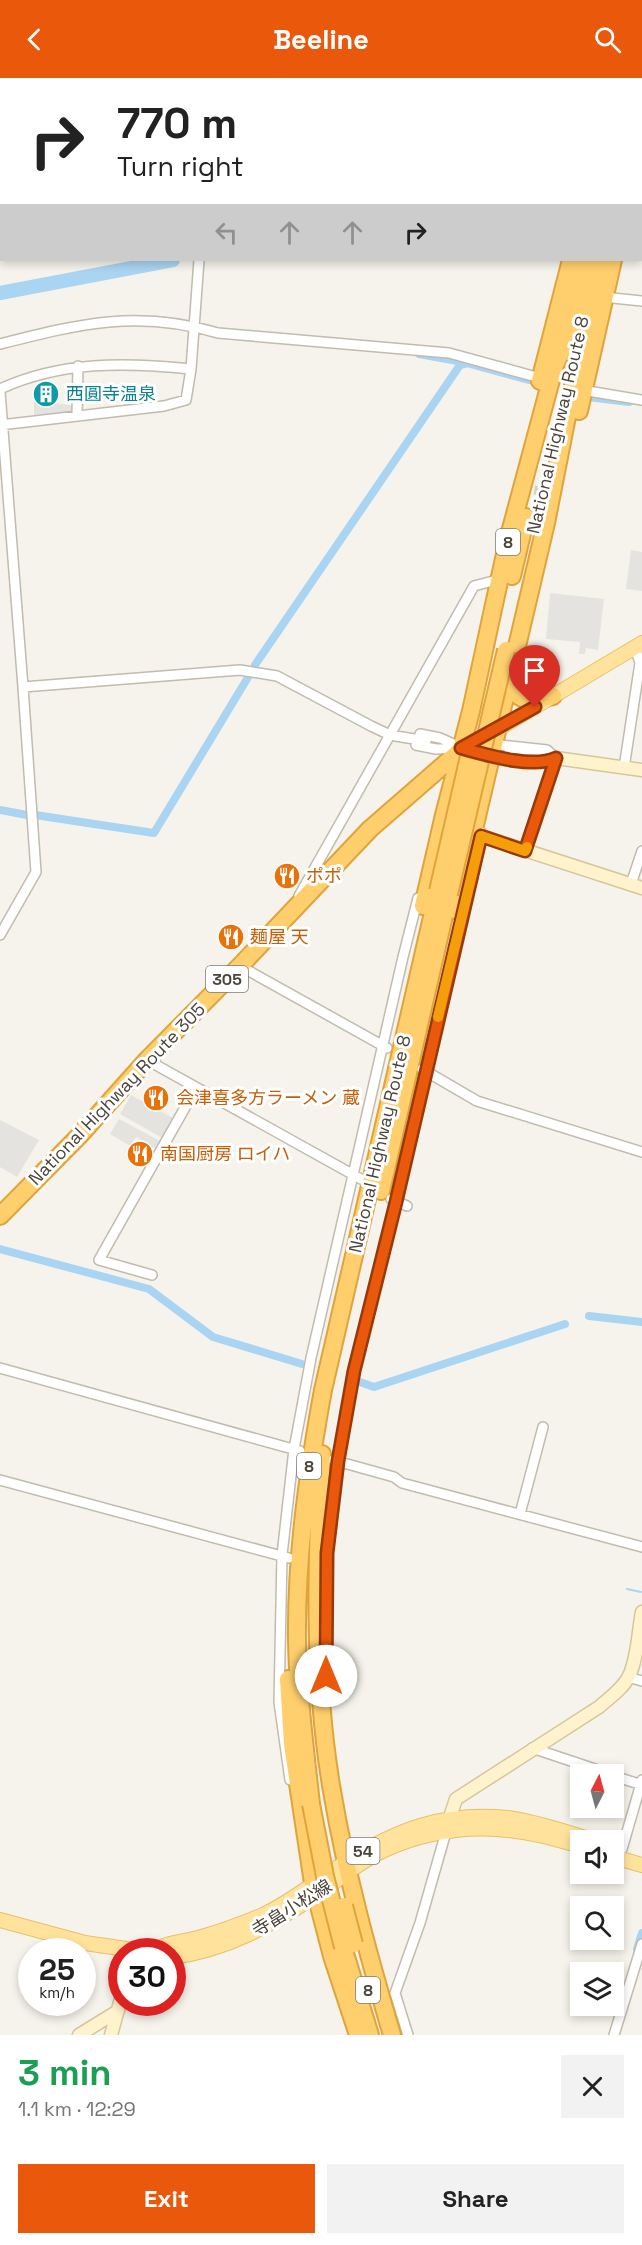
<!DOCTYPE html>
<meta charset="utf-8">
<style>
:root{--surface:#fff;--page:#f2f2f2;--text:#222;--muted:#767676;--accent:#ea580c}
body{margin:0;font-family:"Space Grotesk","Noto Sans JP",sans-serif;background:var(--page);color:var(--text);height:100vh;display:flex;flex-direction:column;font-size:22px;white-space:nowrap}
*{box-sizing:border-box;margin:0}
p{font-size:20px;color:var(--muted)}
.icon{flex:none;width:33px;height:33px;fill:none;stroke:currentColor;stroke-width:2;stroke-linecap:round;stroke-linejoin:round}
.map{position:relative;height:1957px;overflow:hidden}
.panel{display:flex;flex-direction:column;background:var(--surface);flex:1}
.panel>*{flex:none}
.guide{position:absolute;left:0px;top:0px;width:642px;height:183px;box-shadow:0 3px 9px #0003;background:#fff;color:var(--text);overflow:hidden}
.needle{width:39px;rotate:6deg}
.buttons{position:absolute;left:570px;top:1686px;display:grid;gap:12px}
.buttons a{display:grid;place-items:center;width:54px;height:54px;border-radius:0px;background:var(--surface);box-shadow:0 3px 9px #0003;font-size:30px}
.speed{position:absolute;left:18px;top:1860px;display:flex;gap:12px;font-size:30px;font-weight:700;text-align:center}
.speed>*{display:grid;place-content:center;width:78px;height:78px;border-radius:50%;background:var(--surface);box-shadow:0 3px 9px #0003;line-height:1}
.speed small{font-size:15px;font-weight:400}
.speed .limit{border:9px solid #d22;background:#fff;color:#111}
.pin{position:absolute;display:grid;place-items:center;width:51px;height:51px;color:#fff;margin:-62px -26px;border-radius:50% 50% 50% 0;rotate:-45deg;box-shadow:0 0 6px #0007}
.pin .icon{rotate:45deg}
.me{position:absolute;width:66px;margin:-33px;rotate:0deg;stroke-linejoin:round;filter:drop-shadow(0 0 4px #0008)}
.turn{display:flex;align-items:center;gap:21px;height:126px;padding:0 18px;font-size:27px}
.turn .icon{width:78px;height:78px;stroke-width:2.5}
.turn b{display:block;font-size:42px;line-height:51px}
.lanes{display:flex;align-items:center;height:57px;padding:0 18px;background:#0003;justify-content:center;gap:30px;direction:ltr}
.lanes .off{opacity:.35}
.round{display:grid;place-items:center;flex:none;width:63px;height:63px;border-radius:0px;background:var(--page)}
.head{display:flex;align-items:center;justify-content:space-between;height:102px;padding:0 18px}
h1{font-size:36px;font-weight:700;line-height:45px;color:#1e9e55}
.primary-button{display:flex;gap:12px;margin-top:auto;padding:12px 18px}
.primary-button a{flex:1;height:69px;border-radius:0px;background:var(--accent);color:#fff;font-size:24px;font-weight:700;line-height:69px;text-align:center}
.primary-button a+a{background:var(--page);color:var(--text)}
header{display:flex;justify-content:space-between;align-items:center;height:78px;padding:0 18px;background:var(--accent);color:#fff;font-size:27px;font-weight:700}
.map>svg:first-child{display:block}
</style>
<header><svg class="icon" aria-label="back" viewBox="0 0 24 24"><path d="M15 5l-7 7 7 7"/></svg>Beeline<svg class="icon" aria-label="search" viewBox="0 0 24 24"><circle cx="10" cy="10" r="6"/><path d="M15 15l6 6"/></svg></header>
<div class="map">
<svg width="642" height="1957" viewBox="0 0 642 1957">
<rect width="100%" height="100%" fill="#f6f3ec"/>
<path fill="#e5e3e0" d="M34,324L72,327V334L34,337Z
M631,472L642,474V513L626,511Z
M550,515L604,521L598,572L586,570L585,576H579L580,564L546,561Z
M131,1017L175,1041L164,1061L120,1036Z
M119,1041L162,1064L157,1072L136,1059L130,1068L110,1056Z
M0,1042L39,1062L17,1099L0,1089Z"/>
<g fill="none" stroke-linecap="round" stroke-linejoin="round">
<path stroke="#a9d4f2" stroke-width="2" d="M627,1511L641,1514"/>
<path stroke="#a9d4f2" stroke-width="8" d="M419,276L463,284L529,302
M588,319L629,324
M255,587L460,287L468,285
M0,732L27,737
M35,737L154,755L250,596
M0,1171L149,1211L213,1259L302,1286
M589,1238L642,1244
M357,1303L374,1309L565,1246
M637,1871L642,1855"/>
<path stroke="#a9d4f2" stroke-width="14" d="M640,127H642
M0,215L173,182"/>
<path stroke="#d4d0c8" stroke-width="9" stroke-dasharray="9 4.5" stroke-linecap="butt" d="M521,410L554,415
M426,663L450,666"/>
<defs>
<path id="street" d="M213,2V0
M640,38H642
M603,219L642,223
M0,266C79,246 137,231 218,255L449,275L540,300
M0,311C61,283 125,284 191,291L199,182
M582,312L642,322
M0,314L23,609L240,592L277,598L371,648L390,657L426,663
M77,337L78,288
M0,347L164,328L186,322L191,291
M420,656L440,660L458,668
M490,666L547,672L556,680
M416,667L436,671L462,670
M509,674L545,678
M488,678L546,685L556,680
M624,690L640,585L635,569
M525,773L556,680
M631,806L642,773
M299,818L474,508L493,503
M0,857L36,794L23,609
M240,888L387,970
M147,982L361,1101
M422,991L477,1023L642,1074
M391,1121L407,1128
M152,1197L99,1182L196,1010
M0,1290L300,1373
M333,1382L394,1399L402,1405L642,1469
M0,1402L289,1480
M520,1436L543,1349
M326,1572L327,1475L338,1383L354,1293L396,1123L481,754
M628,1599L642,1603
M532,1670L610,1696
M614,1698L642,1707
M290,1702L279,1624L282,1477L294,1371L311,1280L403,879L418,820
M622,1771L642,1702
M408,1957L395,1915L420,1845L446,1754
M614,1957L642,1866"/>
<path id="secondary" d="M556,680L642,692
M481,758L642,810
M446,1751L456,1721L599,1629C609,1620 623,1611 629,1598C638,1579 638,1554 642,1534
M79,1957L118,1933
M111,1957L122,1917"/>
<path id="primary" d="M498,651L642,565
M614,1779L642,1787
M0,1842L85,1865L147,1874
M150,1874C165,1865 182,1864 198,1860C220,1854 242,1846 263,1837C291,1824 318,1802 344,1785C398,1751 443,1734 508,1740C537,1744 565,1754 592,1762
M172,1879C227,1872 273,1846 318,1816C341,1800 364,1780 391,1769C452,1744 508,1746 570,1765"/>
<path id="highway" d="M611,2V0
M627,2L628,0
M640,15L642,10
M640,70L642,65
M565,270L585,182
M576,274L598,182
M540,303L571,182
M579,333L613,182
M512,498L526,439
M512,599C512,628 532,621 553,618
M423,828L444,737L471,633L508,462L555,287L567,261
M455,832L546,445L574,303L578,265
M381,1113L449,816
M0,1138L79,1058L147,982L240,888L370,751L463,670
M322,1376C316,1488 313,1603 332,1713C346,1796 368,1876 392,1957
M288,1601L292,1666L313,1805L332,1878L358,1957
M311,1726C305,1671 298,1617 297,1562C296,1478 308,1394 323,1312L438,813
M343,1869L370,1957"/>
</defs>
<use href="#street" stroke="#c2bbae" stroke-width="12"/>
<use href="#secondary" stroke="#d6c79b" stroke-width="15"/>
<use href="#primary" stroke="#e6c16a" stroke-width="16"/>
<use href="#highway" stroke="#e0a43c" stroke-width="20"/>
<use href="#street" stroke="#fff" stroke-width="9"/>
<use href="#secondary" stroke="#fff3cd" stroke-width="12"/>
<use href="#primary" stroke="#ffe39c" stroke-width="14"/>
<use href="#highway" stroke="#ffcf6e" stroke-width="16"/>
<defs>
<path id="highway-bridge" d="M438,813L470,674
M449,816L506,572
M311,1726L325,1798L343,1869
M344,1828L354,1866"/>
</defs>
<use href="#highway-bridge" stroke="#e0a43c" stroke-width="20" stroke-linecap="butt"/>
<use href="#highway-bridge" stroke="#ffcf6e" stroke-width="16"/>
</g>
<g fill="none" stroke-linecap="round" stroke-linejoin="round">
<defs>
<path id="route" d="M326,1598L327,1475L338,1383L354,1293L396,1124L481,758L525,773L556,680C532,691 487,677 461,670L535,629"/>
</defs>
<use href="#route" stroke="#983908" stroke-width="15"/>
<use href="#route" stroke="#ea580c" stroke-width="10"/>
<path stroke="#f59e0b" stroke-width="10" d="M438,939L481,758L525,773L527,769"/>
</g>
<defs>
<symbol id="building-disc" viewBox="-11 -11 22 22"><circle r="9.5" fill="#0f9aa8" stroke="#fff"/><path d="M-4-6H4V6H1V3H-1V6H-4ZM-2.5-4.3h1.7v1.8h-1.7ZM.8-4.3h1.7v1.8H.8ZM-2.5-1h1.7V.8h-1.7ZM.8-1h1.7V.8H.8Z" fill="#fff"/></symbol>
<symbol id="restaurant-disc" viewBox="-11 -11 22 22"><circle r="9.5" fill="#e8710a" stroke="#fff"/><path d="M-5-6h1v4h1v-4h1v4h1v-4h1v5L-1.5 .5V6h-2V.5L-5-1ZM5-6V6H3V1.5H1.5Q1.5-4 5-6Z" fill="#fff"/></symbol>
</defs>
<g fill-rule="evenodd">
<use href="#building-disc" x="31" y="301" width="30" height="30"/>
<use href="#restaurant-disc" x="272" y="783" width="30" height="30"/>
<use href="#restaurant-disc" x="216" y="844" width="30" height="30"/>
<use href="#restaurant-disc" x="141" y="1005" width="30" height="30"/>
<use href="#restaurant-disc" x="125" y="1061" width="30" height="30"/>
</g>
<g text-anchor="middle" stroke-width="6" stroke-linejoin="round" paint-order="stroke">
<g fill="#fff" stroke="#817c74" stroke-width="1.5">
<rect x="496" y="451" width="24" height="26" rx="4.5"/>
<rect x="206" y="888" width="42" height="26" rx="4.5"/>
<rect x="297" y="1375" width="24" height="26" rx="4.5"/>
<rect x="346.5" y="1760" width="33" height="26" rx="4.5"/>
<rect x="356" y="1899" width="24" height="26" rx="4.5"/>
</g>
<g font-size="16" font-weight="bold" fill="#4b4439">
<text x="508" y="470">8</text>
<text x="227" y="907">305</text>
<text x="309" y="1394">8</text>
<text x="363" y="1779">54</text>
<text x="368" y="1918">8</text>
</g>
<g font-size="18" fill="#0d838f" stroke="#fff" text-anchor="start">
<text x="66" y="322">西圓寺温泉</text>
</g>
<g font-size="18" fill="#4b4439" stroke="#fff">
<text transform="translate(558 347) rotate(-77)" y="6">National Highway Route 8</text>
<text transform="translate(117 1016) rotate(-46)" y="6">National Highway Route 305</text>
<text transform="translate(380 1066) rotate(-77)" y="6">National Highway Route 8</text>
<text transform="translate(292 1830) rotate(-32)" y="6">寺畠小松線</text>
</g>
<g font-size="18" fill="#c56008" stroke="#fff" text-anchor="start">
<text x="306" y="804">ポポ</text>
<text x="250" y="865">麺屋 天</text>
<text x="176" y="1026">会津喜多方ラーメン 蔵</text>
<text x="160" y="1082">南国厨房 ロイハ</text>
</g>
</g>
</svg>
<div class="buttons">
<a><svg class="needle" viewBox="-14 -14 28 28"><path d="M0-13l5 13h-10z" fill="#e53935"/><path d="M0 13l5-13h-10z" fill="#767676"/></svg></a>
<a><svg class="icon" aria-label="sound" viewBox="0 0 24 24"><path d="M4 9h4l5-4v14l-5-4H4zM17 9q2 3 0 6"/></svg></a>
<a><svg class="icon" aria-label="search" viewBox="0 0 24 24"><circle cx="10" cy="10" r="6"/><path d="M15 15l6 6"/></svg></a>
<a><svg class="icon" aria-label="layers" viewBox="0 0 24 24"><path d="M12 4l9 5-9 5-9-5zM3 14l9 5 9-5"/></svg></a>
</div>
<div class="speed"><div>25<small>km/h</small></div><div class="limit">30</div></div>
<div class="pin" style="left:535px;top:629px;background:#d93025"><svg class="icon" aria-label="arrive" viewBox="0 0 24 24"><path d="M6 21V4h12l-3 4 3 4H6"/></svg></div>
<svg class="me" style="left:326px;top:1598px" viewBox="-20 -20 40 40"><circle r="19" fill="#fff"/><path d="M0-13L10 11 0 6-10 11z" fill="#ea580c"/></svg>
<div class="guide">
<div class="turn"><svg class="icon" aria-label="right" viewBox="0 0 24 24"><path d="M7 20v-9h11M14 6l5 5-5 5"/></svg><div><b>770 m</b>Turn right</div></div>
<div class="lanes"><svg class="icon off" aria-label="left" viewBox="0 0 24 24"><path d="M17 20v-9H6M10 6l-5 5 5 5"/></svg><svg class="icon off" aria-label="ahead" viewBox="0 0 24 24"><path d="M12 20V5M6 11l6-6 6 6"/></svg><svg class="icon off" aria-label="ahead" viewBox="0 0 24 24"><path d="M12 20V5M6 11l6-6 6 6"/></svg><svg class="icon" aria-label="right" viewBox="0 0 24 24"><path d="M7 20v-9h11M14 6l5 5-5 5"/></svg></div>
</div>
</div>
<section class="panel">
<div class="head"><div><h1>3 min</h1><p>1.1 km · 12:29</p></div><a class="round"><svg class="icon" aria-label="close" viewBox="0 0 24 24"><path d="M6 6l12 12M18 6L6 18"/></svg></a></div>
<div class="primary-button"><a>Exit</a><a>Share</a></div>
</section>
